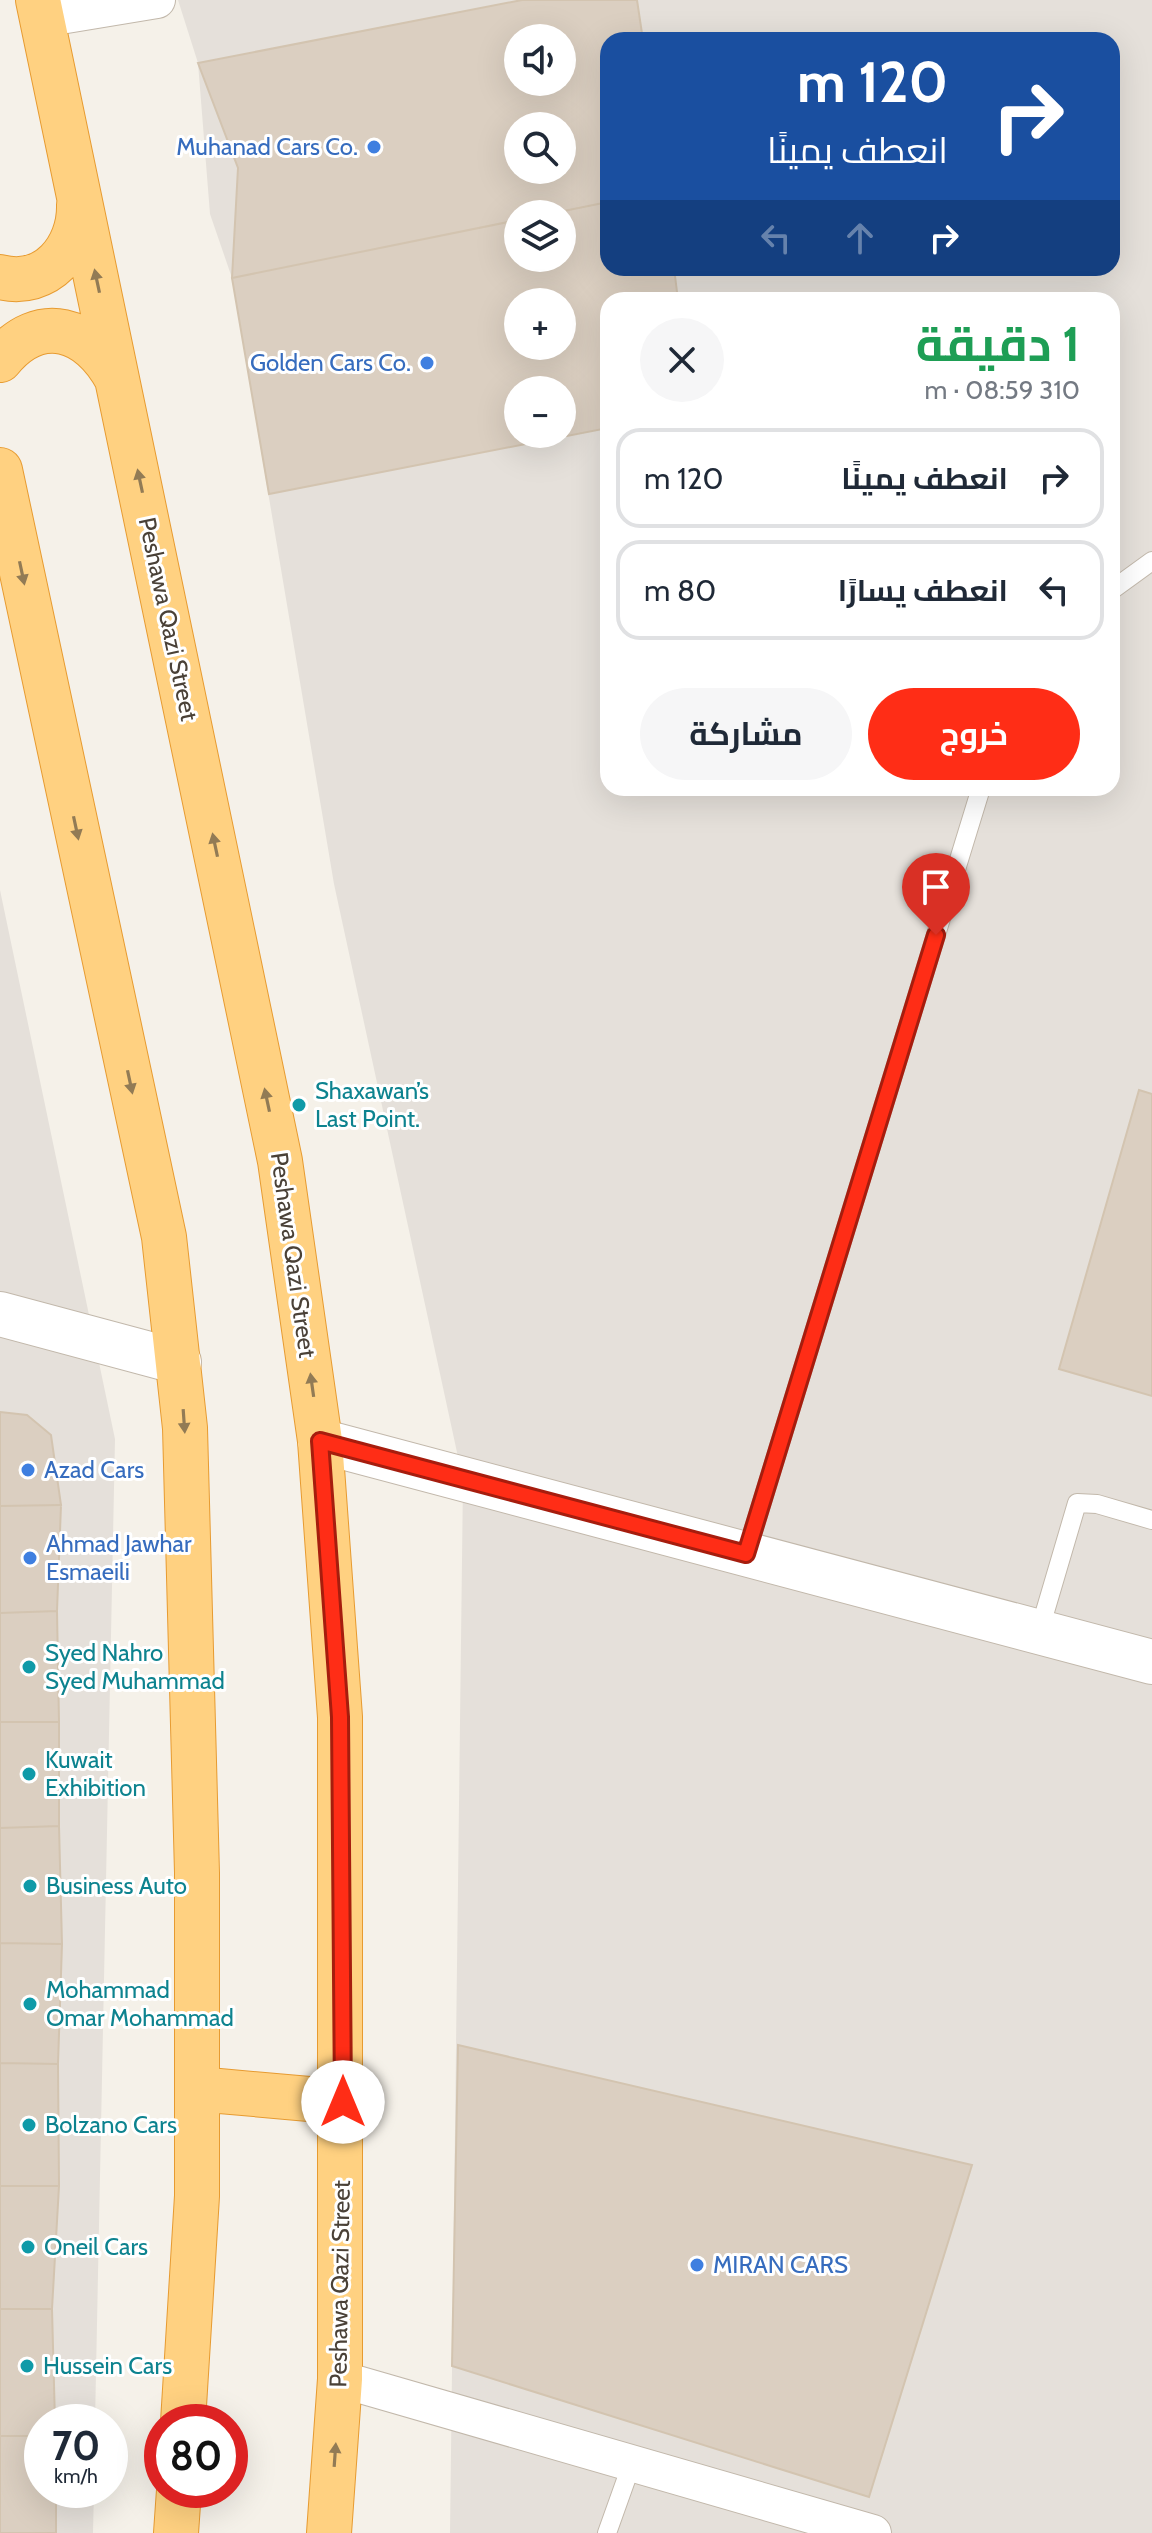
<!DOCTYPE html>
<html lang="ar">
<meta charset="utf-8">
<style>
:root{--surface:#fff;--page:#f6f6f7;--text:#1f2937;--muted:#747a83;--line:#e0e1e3;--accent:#ff2d16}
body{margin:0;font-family:Cabin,Cairo,sans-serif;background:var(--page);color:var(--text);direction:rtl;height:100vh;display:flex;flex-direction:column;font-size:30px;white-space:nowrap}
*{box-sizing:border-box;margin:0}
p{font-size:26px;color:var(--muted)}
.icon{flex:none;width:44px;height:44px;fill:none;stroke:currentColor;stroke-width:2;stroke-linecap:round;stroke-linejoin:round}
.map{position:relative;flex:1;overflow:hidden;direction:ltr}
.details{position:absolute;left:600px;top:292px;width:520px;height:504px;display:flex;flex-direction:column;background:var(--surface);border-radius:24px;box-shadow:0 8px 32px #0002;direction:rtl}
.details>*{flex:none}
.banner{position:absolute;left:600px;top:32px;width:520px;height:244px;border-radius:24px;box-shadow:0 8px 32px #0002;direction:rtl;background:#1a4fa0;color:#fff;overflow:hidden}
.buttons{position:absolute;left:504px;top:24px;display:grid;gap:16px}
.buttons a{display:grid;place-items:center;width:72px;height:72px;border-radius:50%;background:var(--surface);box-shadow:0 8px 32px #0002;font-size:40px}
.speed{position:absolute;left:24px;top:2404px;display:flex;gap:16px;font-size:40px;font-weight:700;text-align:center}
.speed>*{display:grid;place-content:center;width:104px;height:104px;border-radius:50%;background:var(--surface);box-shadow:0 8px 32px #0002;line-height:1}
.speed small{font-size:20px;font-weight:400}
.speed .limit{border:12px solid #d22;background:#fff;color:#111}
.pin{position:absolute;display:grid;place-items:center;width:68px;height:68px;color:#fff;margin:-82px -34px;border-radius:50% 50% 50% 0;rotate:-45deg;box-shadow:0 0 8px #0007}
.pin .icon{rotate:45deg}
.me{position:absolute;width:88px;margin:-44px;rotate:0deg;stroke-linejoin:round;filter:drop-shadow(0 0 6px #0008)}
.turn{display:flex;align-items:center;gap:28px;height:168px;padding:0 40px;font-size:36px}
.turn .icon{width:104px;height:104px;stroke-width:2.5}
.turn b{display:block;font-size:56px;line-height:68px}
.lanes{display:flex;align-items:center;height:76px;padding:0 40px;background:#0003;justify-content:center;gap:40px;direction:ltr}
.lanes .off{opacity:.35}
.round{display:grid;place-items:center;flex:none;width:84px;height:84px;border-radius:42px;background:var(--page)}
.overview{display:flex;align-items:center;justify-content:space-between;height:136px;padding:0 40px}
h1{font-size:48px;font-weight:700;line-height:60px;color:#1e9e55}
.cta{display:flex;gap:16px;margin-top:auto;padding:16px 40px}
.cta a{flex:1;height:92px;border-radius:48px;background:var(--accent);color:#fff;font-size:32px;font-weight:700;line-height:92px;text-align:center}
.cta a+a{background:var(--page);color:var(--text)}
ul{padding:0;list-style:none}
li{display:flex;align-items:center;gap:24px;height:100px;margin:0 16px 12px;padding:0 24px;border:4px solid var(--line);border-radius:24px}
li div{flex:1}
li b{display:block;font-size:30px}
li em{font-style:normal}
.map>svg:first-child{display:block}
</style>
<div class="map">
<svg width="1152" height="2533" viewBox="0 0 1152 2533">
<rect width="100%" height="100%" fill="#f5f1e9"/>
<path fill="#e5e0da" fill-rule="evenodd" d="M178,0H1152V2533H450L463,1480L334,884L232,278L210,214L198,63ZM518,38H562V82H518ZM608,40H1112V268H608ZM518,126H562V170H518ZM518,214H562V258H518ZM608,300H1112V788H608ZM518,302H562V346H518ZM518,390H562V434H518Z
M0,890L115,1439L95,2422H42V2490H94L93,2533H0Z"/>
<path fill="#dbcfc1" stroke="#d3c4b0" stroke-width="2" fill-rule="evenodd" d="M522,0H637L643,40H608V202L549,214H518V220L232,278L238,168L198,63ZM518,38H562V82H518ZM518,126H562V170H518Z
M608,202V268H674L678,300H608V428L269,494L232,278L518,220V258H562V214H549ZM518,302H562V346H518ZM518,390H562V434H518Z
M1139,1090L1152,1094V1396L1059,1369Z
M0,1412L27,1415L51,1435L61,1505L0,1506Z
M61,1505L57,1611L0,1613V1506Z
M57,1611L59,1722H0V1613Z
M0,1722H59V1826L0,1828Z
M59,1826L62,1944L0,1943V1828Z
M0,1943L62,1944L58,2064L0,2063Z
M458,2045L972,2165L869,2497L452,2366Z
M0,2063L58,2064L59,2186H0Z
M0,2186H59L52,2309H0Z
M0,2309H52L55,2422H42V2436H0Z
M0,2436H42V2490H56V2533H0Z"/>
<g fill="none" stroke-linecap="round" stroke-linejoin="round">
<defs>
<path id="service" d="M1112,590L1152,561
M746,1554L981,788
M1039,1632L1077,1503L1097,1504L1152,1520
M607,2533L632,2463"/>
<path id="minor" d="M42,19L157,0
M340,2379L873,2533"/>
<path id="tertiary" d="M0,1314L179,1362
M320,1441L1152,1662"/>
<path id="trunk" d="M38,0L280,1161L320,1441L340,1717V2379L329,2533
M0,277C47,289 80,248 79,205
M0,360C40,311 90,328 117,379
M0,470L164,1237L185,1428L197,1873V2196L183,2422
M197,2089L343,2102
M176,2533L179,2490"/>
</defs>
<use href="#service" stroke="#c2b8ab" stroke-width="20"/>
<use href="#minor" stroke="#c2b8ab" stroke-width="38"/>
<use href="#tertiary" stroke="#c2b8ab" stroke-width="46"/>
<use href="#trunk" stroke="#e79b31" stroke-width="46"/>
<use href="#service" stroke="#fff" stroke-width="18"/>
<use href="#minor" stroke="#fff" stroke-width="36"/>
<use href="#tertiary" stroke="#fff" stroke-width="44"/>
<use href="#trunk" stroke="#ffd181" stroke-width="44"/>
</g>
<defs><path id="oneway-solid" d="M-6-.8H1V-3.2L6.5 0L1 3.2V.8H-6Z" transform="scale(2)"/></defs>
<g fill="#927b55">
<use href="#oneway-solid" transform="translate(97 281) rotate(-102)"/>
<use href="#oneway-solid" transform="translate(140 481) rotate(-102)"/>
<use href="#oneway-solid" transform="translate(22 573) rotate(78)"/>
<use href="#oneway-solid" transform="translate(76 828) rotate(78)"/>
<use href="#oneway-solid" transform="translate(215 845) rotate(-102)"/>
<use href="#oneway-solid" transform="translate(130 1082) rotate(78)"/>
<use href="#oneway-solid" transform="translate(267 1100) rotate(-102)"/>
<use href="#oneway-solid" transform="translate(312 1385) rotate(-98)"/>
<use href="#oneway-solid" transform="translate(184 1421) rotate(86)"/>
<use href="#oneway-solid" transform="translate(335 2455) rotate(-86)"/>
</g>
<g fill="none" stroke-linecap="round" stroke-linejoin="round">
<defs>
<path id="route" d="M343,2102L340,1717L320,1441L746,1554L936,935"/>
</defs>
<use href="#route" stroke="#a61d0e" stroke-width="20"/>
<use href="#route" stroke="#ff2d16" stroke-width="14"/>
</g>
<g fill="#3f7fe0" stroke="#fff" stroke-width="3">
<circle cx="374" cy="147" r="8"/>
<circle cx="427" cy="363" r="8"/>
<circle cx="28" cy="1470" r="8"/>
<circle cx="30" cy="1558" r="8"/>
<circle cx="697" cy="2265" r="8"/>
</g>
<g fill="#0f9aa8" stroke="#fff" stroke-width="3">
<circle cx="299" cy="1105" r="8"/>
<circle cx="29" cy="1667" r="8"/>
<circle cx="29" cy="1774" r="8"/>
<circle cx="30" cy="1886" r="8"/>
<circle cx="30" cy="2004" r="8"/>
<circle cx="29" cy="2125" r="8"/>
<circle cx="28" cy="2247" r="8"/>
<circle cx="27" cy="2366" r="8"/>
</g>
<g text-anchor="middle" stroke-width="6" stroke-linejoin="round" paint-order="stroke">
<g font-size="24" fill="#366cbe" stroke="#fff" text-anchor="start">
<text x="358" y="155" text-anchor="end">Muhanad Cars Co.</text>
<text x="411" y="371" text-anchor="end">Golden Cars Co.</text>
<text x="44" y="1478">Azad Cars</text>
<text x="46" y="1552">Ahmad Jawhar<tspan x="46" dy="28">Esmaeili</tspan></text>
<text x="713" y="2273">MIRAN CARS</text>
</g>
<g font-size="24" fill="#4a4137" stroke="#fff">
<text transform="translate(168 619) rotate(78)" y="8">Peshawa Qazi Street</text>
<text transform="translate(293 1255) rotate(82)" y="8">Peshawa Qazi Street</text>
<text transform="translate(340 2284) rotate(-89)" y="8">Peshawa Qazi Street</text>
</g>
<g font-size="24" fill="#0d838f" stroke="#fff" text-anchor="start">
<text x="315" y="1099">Shaxawan’s<tspan x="315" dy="28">Last Point.</tspan></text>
<text x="45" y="1661">Syed Nahro<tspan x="45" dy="28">Syed Muhammad</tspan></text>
<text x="45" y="1768">Kuwait<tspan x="45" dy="28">Exhibition</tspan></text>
<text x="46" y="1894">Business Auto</text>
<text x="46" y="1998">Mohammad<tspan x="46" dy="28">Omar Mohammad</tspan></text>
<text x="45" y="2133">Bolzano Cars</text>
<text x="44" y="2255">Oneil Cars</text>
<text x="43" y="2374">Hussein Cars</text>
</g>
</g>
</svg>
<div class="buttons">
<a><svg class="icon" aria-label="sound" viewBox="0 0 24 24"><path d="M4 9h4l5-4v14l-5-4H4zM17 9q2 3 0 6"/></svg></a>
<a><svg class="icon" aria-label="search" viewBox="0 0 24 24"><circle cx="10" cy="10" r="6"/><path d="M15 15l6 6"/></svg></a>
<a><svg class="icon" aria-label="layers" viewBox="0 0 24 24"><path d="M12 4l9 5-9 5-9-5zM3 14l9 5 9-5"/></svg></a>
<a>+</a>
<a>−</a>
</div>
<div class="speed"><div>70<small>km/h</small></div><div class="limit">80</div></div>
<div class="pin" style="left:936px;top:935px;background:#d93025"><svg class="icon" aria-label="arrive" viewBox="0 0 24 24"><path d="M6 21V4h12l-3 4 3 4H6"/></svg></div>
<svg class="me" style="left:343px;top:2102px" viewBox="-20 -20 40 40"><circle r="19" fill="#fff"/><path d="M0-13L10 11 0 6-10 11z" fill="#ff2d16"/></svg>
<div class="banner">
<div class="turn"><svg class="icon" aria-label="right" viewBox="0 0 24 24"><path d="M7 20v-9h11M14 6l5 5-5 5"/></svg><div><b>120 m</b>انعطف يمينًا</div></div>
<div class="lanes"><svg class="icon off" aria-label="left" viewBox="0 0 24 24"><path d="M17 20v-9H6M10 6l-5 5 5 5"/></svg><svg class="icon off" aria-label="ahead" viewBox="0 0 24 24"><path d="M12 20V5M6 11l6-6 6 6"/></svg><svg class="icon" aria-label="right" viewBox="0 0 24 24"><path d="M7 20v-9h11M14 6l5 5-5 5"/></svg></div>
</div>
<section class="details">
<div class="overview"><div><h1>1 دقيقة</h1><p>310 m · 08:59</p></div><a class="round"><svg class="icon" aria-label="close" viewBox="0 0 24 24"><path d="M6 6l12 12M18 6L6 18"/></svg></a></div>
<ul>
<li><svg class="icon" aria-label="right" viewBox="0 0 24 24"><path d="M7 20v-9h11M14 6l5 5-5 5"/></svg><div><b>انعطف يمينًا</b></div><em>120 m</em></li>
<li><svg class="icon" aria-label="left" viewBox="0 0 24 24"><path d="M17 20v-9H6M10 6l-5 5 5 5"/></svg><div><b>انعطف يسارًا</b></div><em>80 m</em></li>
</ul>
<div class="cta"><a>خروج</a><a>مشاركة</a></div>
</section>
</div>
